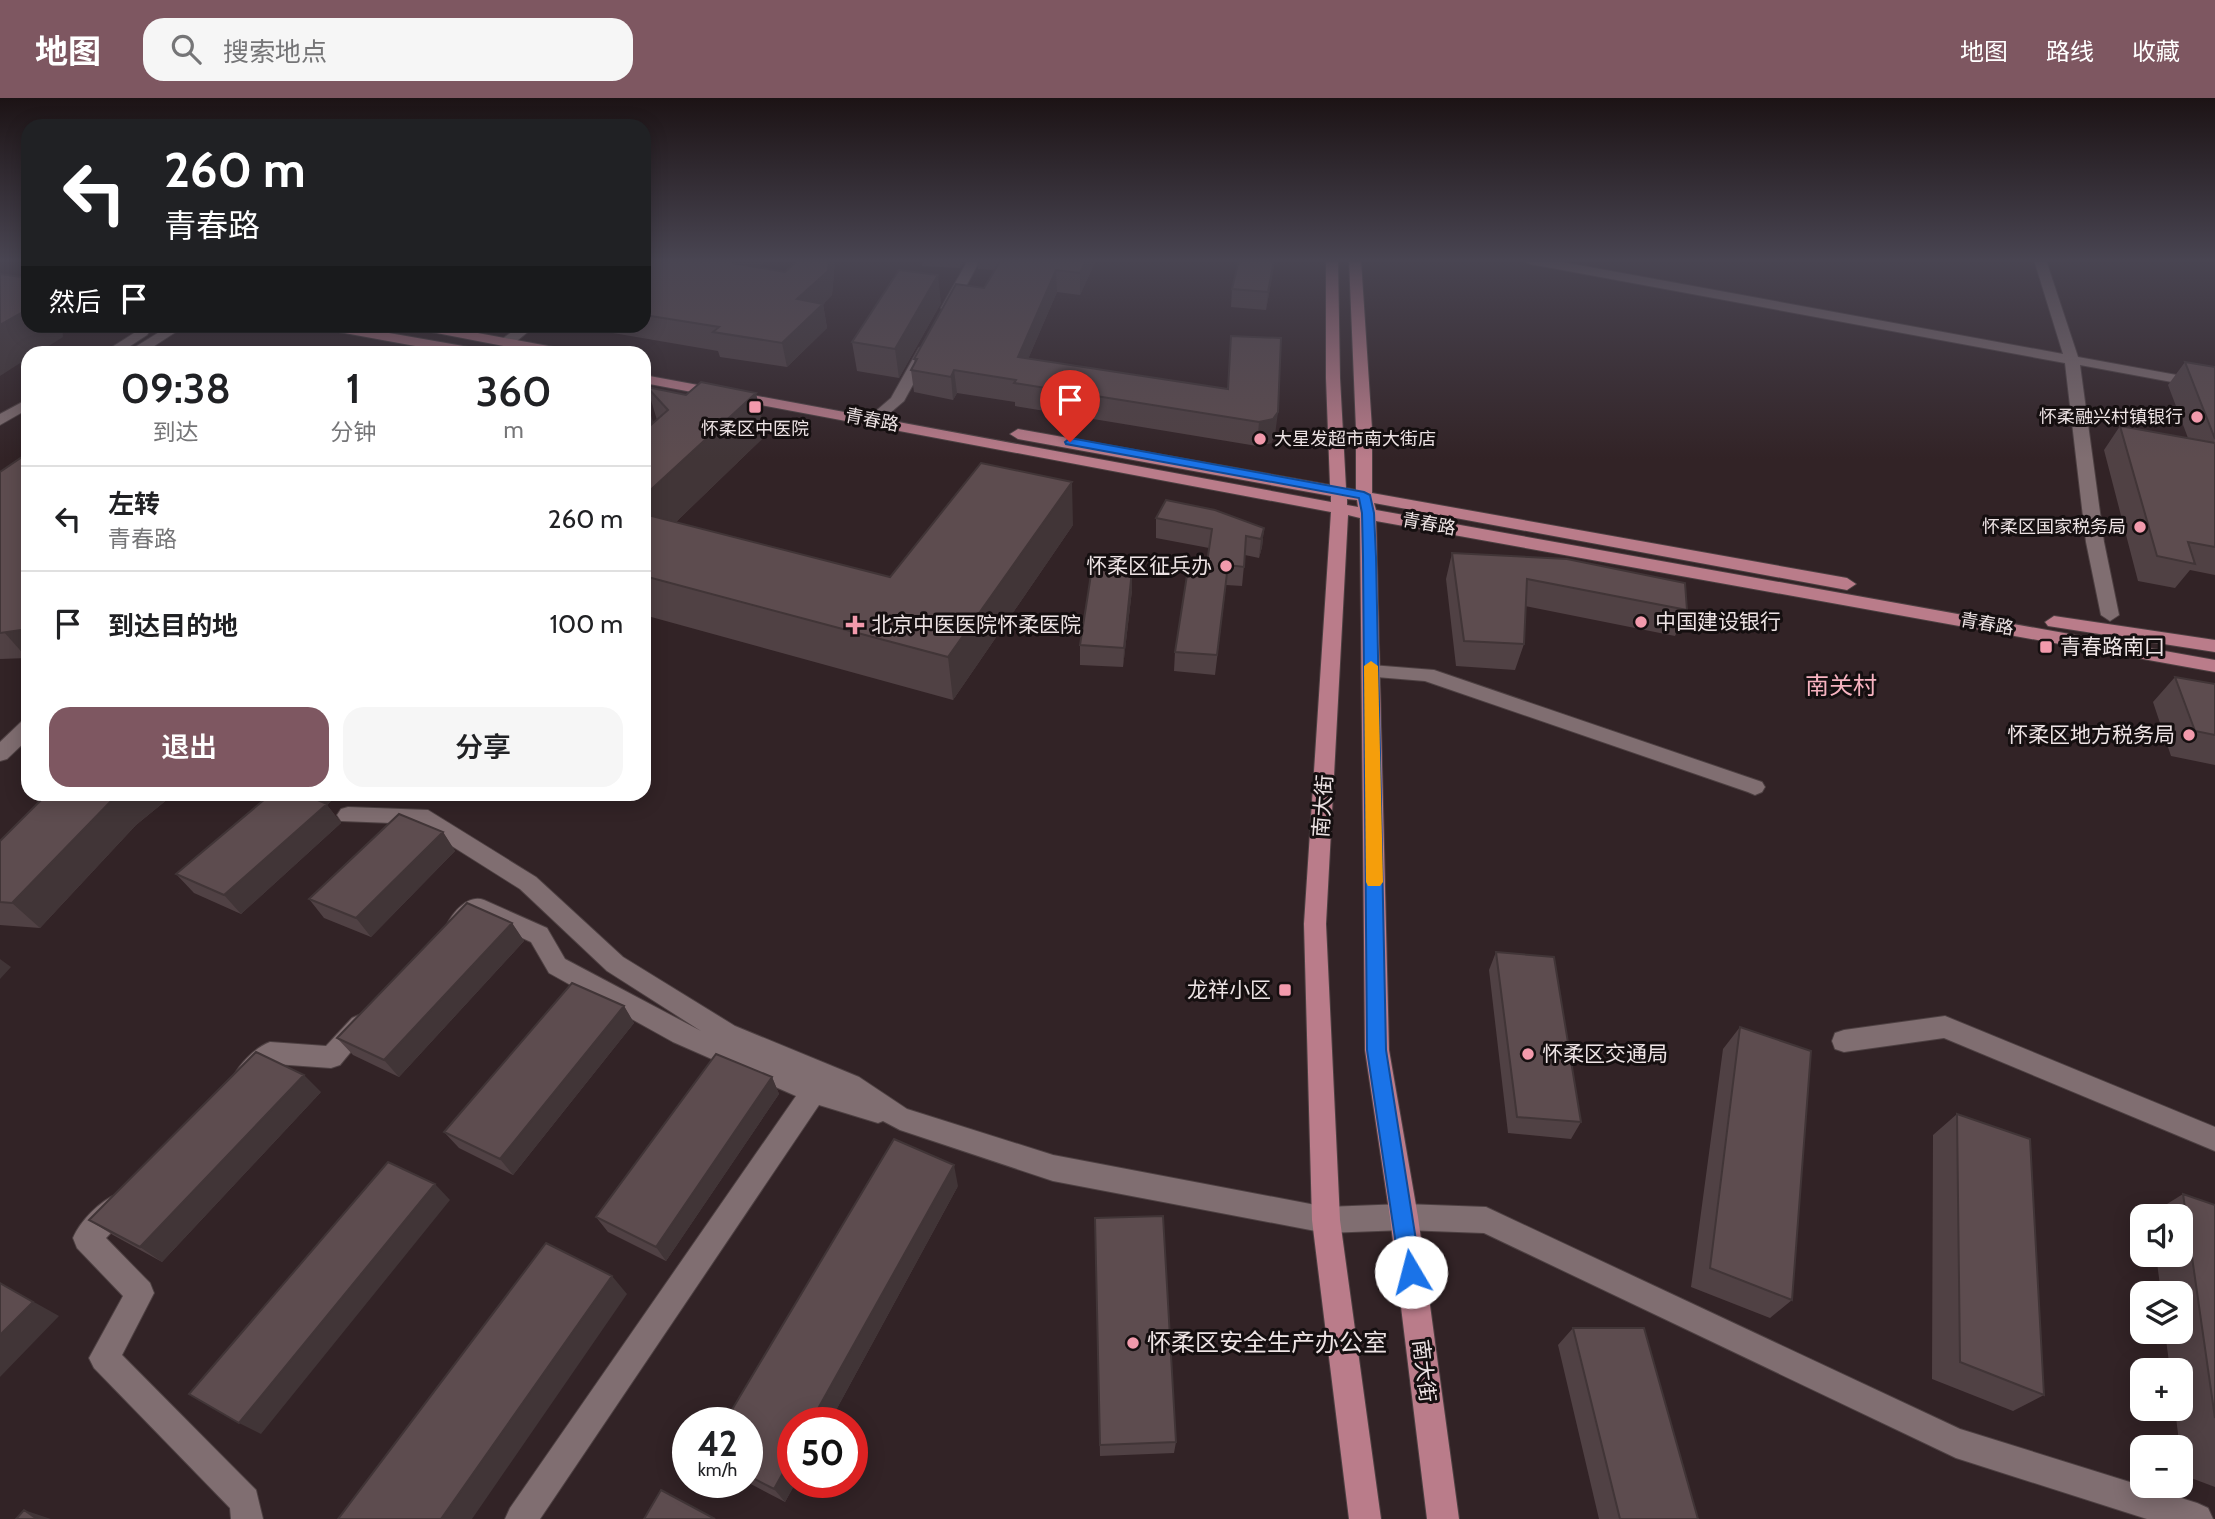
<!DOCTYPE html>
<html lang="zh">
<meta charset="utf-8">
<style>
:root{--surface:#fff;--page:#f6f6f6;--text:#202124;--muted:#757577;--line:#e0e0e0;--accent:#7e5761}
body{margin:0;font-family:Cabin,"Noto Sans SC",sans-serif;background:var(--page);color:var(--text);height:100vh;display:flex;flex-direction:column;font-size:26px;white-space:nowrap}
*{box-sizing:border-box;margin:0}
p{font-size:23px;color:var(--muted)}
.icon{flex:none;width:38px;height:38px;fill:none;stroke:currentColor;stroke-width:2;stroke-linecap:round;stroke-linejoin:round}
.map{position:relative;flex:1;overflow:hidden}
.panel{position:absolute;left:21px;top:248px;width:630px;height:455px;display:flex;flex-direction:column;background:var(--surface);border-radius:21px;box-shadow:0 4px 18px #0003}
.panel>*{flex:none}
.banner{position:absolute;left:21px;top:21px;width:630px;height:214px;border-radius:21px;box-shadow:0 4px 18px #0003;background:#202124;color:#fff;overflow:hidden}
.controls{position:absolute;left:2130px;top:1106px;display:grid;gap:14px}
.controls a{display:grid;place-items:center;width:63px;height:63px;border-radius:14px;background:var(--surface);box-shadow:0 4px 18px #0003;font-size:35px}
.speed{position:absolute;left:672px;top:1309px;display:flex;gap:14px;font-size:35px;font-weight:700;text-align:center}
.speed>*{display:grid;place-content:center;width:91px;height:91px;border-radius:50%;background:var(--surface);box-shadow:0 4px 18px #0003;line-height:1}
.speed small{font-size:18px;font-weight:400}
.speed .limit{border:10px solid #d22;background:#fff;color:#111}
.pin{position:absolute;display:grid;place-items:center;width:60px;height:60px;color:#fff;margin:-72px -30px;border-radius:50% 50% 50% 0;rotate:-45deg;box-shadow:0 0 7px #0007}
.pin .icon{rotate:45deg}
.me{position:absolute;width:77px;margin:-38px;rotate:352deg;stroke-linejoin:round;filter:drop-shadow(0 0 5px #0008)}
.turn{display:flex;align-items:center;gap:24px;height:147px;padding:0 28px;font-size:32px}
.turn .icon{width:91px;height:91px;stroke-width:2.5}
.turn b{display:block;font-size:49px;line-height:60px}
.then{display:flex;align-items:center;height:66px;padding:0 28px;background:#0003;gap:14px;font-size:26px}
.eta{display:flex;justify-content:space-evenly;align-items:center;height:119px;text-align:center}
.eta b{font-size:42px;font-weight:600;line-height:49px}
.button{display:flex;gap:14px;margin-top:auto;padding:14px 28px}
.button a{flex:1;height:80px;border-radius:21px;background:var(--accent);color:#fff;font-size:28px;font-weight:600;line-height:80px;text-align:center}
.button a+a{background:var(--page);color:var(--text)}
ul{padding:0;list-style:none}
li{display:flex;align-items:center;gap:21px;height:105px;padding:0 28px;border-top:2px solid var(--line)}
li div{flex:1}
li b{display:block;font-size:26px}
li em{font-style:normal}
header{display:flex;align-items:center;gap:42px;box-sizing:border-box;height:98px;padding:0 35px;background:var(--accent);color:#fff}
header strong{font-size:33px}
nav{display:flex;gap:38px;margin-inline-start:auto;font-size:24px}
.search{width:490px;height:63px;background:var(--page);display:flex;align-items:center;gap:18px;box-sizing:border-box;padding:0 24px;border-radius:21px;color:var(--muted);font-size:26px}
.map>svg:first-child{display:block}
</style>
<header>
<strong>地图</strong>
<div class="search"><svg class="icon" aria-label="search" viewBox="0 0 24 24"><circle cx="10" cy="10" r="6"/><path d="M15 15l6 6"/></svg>搜索地点</div>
<nav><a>地图</a><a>路线</a><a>收藏</a></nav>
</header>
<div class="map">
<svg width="2215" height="1421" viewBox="0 0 2215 1421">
<rect width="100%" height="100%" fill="#322326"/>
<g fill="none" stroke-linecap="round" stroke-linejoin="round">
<defs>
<path id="minor" d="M968,162H980L953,213H943L941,210Z
M1524,162H1551L2063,256L2034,162H2046L2078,259L2215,284V292L2080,267L2104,444L2119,517L2110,523L2101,517L2086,444L2065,265L1530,166Z
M169,228H185L142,256H124Z
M520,228H535L512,247H502V241Z
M142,230L149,234L147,237L118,256H101Z
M926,246L933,250L904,303L890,315H880L877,312L891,300L919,250Z
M28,301V311L0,327V316Z
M1371,567L1434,572L1762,684L1765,689L1762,694L1755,697L1748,694L1425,583L1364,578L1362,573L1364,568Z
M28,622V641L7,661L0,663V644L21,624Z
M348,709L428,712L536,779L623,859L735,928L859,979L907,1011L1053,1057L1326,1109L1404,1106L1486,1109L1960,1331L2197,1405L2208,1410L2213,1421H2147L1956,1360L1484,1135L1404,1132L1326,1135L1053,1083L900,1032L883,1023L878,1025L819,1007L540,1421H505L510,1410L796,998L673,944L549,875L531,844L479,820C470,830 464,840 449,835L446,828C453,814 468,796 484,802L547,830L565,861L701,933L607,873L520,791L417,726L341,723L337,717L341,711Z
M361,916L370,920L373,927L340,967L331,970L275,966L255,987L246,990L237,987L233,979C240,965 256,949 270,944L326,948L352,920Z
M1945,918L2215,1029V1053L1944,940L1844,954L1835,951L1832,943L1835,935L1844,932Z
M117,1096L127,1100L130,1109L127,1118L106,1140L150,1185L154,1195L122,1257L256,1392L263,1421H231L230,1410L94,1270L89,1260L123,1198L77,1150L73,1140C80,1123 100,1103 117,1096Z"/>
<path id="major" d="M1326,162H1338L1340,280L1346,390L1356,392V331L1349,162H1361L1372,331V395L1847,480L1856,486L1847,492L1374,405L1376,412L2215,562V574L1376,423L1389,952L1418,1119L1459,1421H1427L1390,1119L1365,952L1360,420L1348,417L1326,826L1340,1122L1381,1421H1349L1312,1122L1304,826L1331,414L644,285V277L1331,404V398L1018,341L1010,336L1018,331L1330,387L1326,280ZM1347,401L1357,402L1358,409L1347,407Z
M321,228H349L486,252L493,256H459L328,232Z
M414,228H440L570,252L577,256H545L421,232Z
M2054,518L2215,542V554L2048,528L2045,524Z"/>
</defs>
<use href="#minor" stroke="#4d4042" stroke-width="2"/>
<use href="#major" stroke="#4d4042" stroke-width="2"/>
<use href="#minor" fill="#806e71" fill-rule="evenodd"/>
<use href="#major" fill="#ba7c8a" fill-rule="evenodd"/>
</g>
<path fill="#504144" d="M644,162H766L759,169L785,174L798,162H835L832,197L823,206L827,230L787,269L720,259L718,253L572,228H644Z
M910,162H966L960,170L922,168V164Z
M977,162H1096L1080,197L1057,194L1028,261L1227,291L1275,337L1271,345L1257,348L1015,308V304L957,295L953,302L914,294L911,272L915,265L914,261L984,190L995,172L978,171Z
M1239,162H1275L1266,212L1231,209L1232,191Z
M941,205L899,280L857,273L852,244Z
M2185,264L2215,269V477L2190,472L2175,490L2138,483L2104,352L2120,328L2188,340L2168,287Z
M647,289L766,337L676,424L890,479L1073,427L953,602L644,517V310L654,325L657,322Z
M0,374L28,560L0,561Z
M1156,420L1264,430L1262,449L1259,460L1245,457L1242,488L1226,487L1215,577L1174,573L1175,554L1205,478L1209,450L1156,440Z
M1452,455L1687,512L1675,538L1525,508L1524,546L1515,572L1456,568L1446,481Z
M1132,492L1123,569L1080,567V547Z
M2175,579L2215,586V667L2171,658L2153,604Z
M48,696H174L136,727L40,830L0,827V743Z
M271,696H339L327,707L341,725L241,816L194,795L176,776Z
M443,734L455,753L371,839L324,820L309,801Z
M512,825L524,843L399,979L353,957L337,940Z
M1496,854L1581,1024L1571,1041L1508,1035L1489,872Z
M624,908L634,925L513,1077L459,1050L444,1034Z
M1740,929L1792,1202L1770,1220L1691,1189L1723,951Z
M772,979L779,996L666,1163L608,1134L596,1119Z
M321,994L162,1164L113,1137L89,1122Z
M1957,1016L2044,1297L2013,1313L1932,1281L1933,1037Z
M958,1088L829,1325H793V1384H796L785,1404L747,1384V1325Z
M2183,1096L2215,1107V1389L2183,1377L2175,1311H2180V1272H2170L2165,1234H2180V1195H2161L2156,1157H2180V1118H2151V1116Z
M1095,1120L1176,1344L1174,1355L1100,1358Z
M1573,1230L1698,1421H1599L1558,1247Z"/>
<path fill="#413537" d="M736,162H766L738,189L733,165Z
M829,162H835L832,197L802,225L797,201Z
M960,162H966L960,170Z
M1086,162H1096L1080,197V175Z
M1274,162H1275L1266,212L1268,194Z
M1056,172L1057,194L1019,282L1018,259Z
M938,177L941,205L899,280L895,251Z
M823,206L827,230L787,269L782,245Z
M28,211V228H62L63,239L36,256H28V260L0,278V227Z
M954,272L957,295L953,302L951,279Z
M756,295L766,337L644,455V398Z
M649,311L655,330L644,340V316Z
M1278,314L1275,337L1271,345L1257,348L1259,324Z
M1072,384L1073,427L953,602L948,559Z
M1264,430L1262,449L1259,460L1261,441Z
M1132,472V492L1123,569L1124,550Z
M28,531V560H27L4,534Z
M120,696H174L136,727L40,830L12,805L112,702Z
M304,696H339L327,707L341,725L241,816L224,797Z
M443,734L455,753L371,839L356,820Z
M512,825L524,843L399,979L384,962Z
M0,861L11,869L0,881Z
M624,908L634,925L513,1077L500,1061Z
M304,977L321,994L162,1164L140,1149Z
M772,979L779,996L666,1163L656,1149Z
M954,1067L958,1088L829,1325H810Z
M435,1086L450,1102L261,1336L239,1325Z
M612,1178L627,1196L472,1421H441Z
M0,1185L59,1218L0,1279Z
M793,1357V1384H796L785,1404L774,1391Z
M24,1412L51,1421H37Z"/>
<path fill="#5d4c4f" stroke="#413537" stroke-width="2" d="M644,162H736L733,165L785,174L798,162H829L828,173L797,201L823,206L782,245L713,234L719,229L644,217Z
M1001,162H1086L1080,175L1056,172L1018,259L1228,291L1231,238L1281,240L1278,314L1273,321L1259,324L1014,285L1016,282L954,272L951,279L911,272L917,261H914L956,186L984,190Z
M1239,162H1274L1268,194L1232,191Z
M899,172L938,177L895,251L852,244Z
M0,176L28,180V211L0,227Z
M2185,264L2215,269V341Z
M701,284L756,295L644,398V333L668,312L647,289L686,297Z
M644,310L649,311L644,316Z
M2120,328L2215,345V449L2188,444L2195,466L2157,458Z
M28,355V531L0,535V374Z
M981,365L1072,384L948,559L644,478V416L890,479Z
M1166,402L1215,412L1264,430L1261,441L1246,438L1244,469L1228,467L1217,557L1175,554L1187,477L1205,478L1212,431L1156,420Z
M1452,455L1567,461L1685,485L1687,512L1527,481L1524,546L1464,543Z
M1092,470L1132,472L1124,550L1080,547Z
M2175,579L2215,586V637L2195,633Z
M48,696H120L112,702L12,805L0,804V743L37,706Z
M271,696H304L327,706L224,797L176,776Z
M399,716L443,734L356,820L309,801Z
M467,805L512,825L384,962L337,940Z
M1496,854L1554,859L1581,1024L1517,1019Z
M572,885L624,908L500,1061L444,1034Z
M1740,929L1811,953L1792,1202L1710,1170Z
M256,954L304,977L140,1149L89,1122Z
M716,956L772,979L656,1149L596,1119Z
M1957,1016L2030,1041L2044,1297L1960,1264Z
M894,1041L954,1067L810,1325H793V1357L774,1391L747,1377V1325H724Z
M388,1064L435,1086L239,1325L189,1296Z
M2183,1096L2215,1107V1320Z
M1163,1118L1176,1344L1100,1347L1095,1120Z
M546,1145L612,1178L441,1421H338Z
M0,1185L33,1204L0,1237Z
M1573,1230H1644L1698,1421H1620Z
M661,1392L715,1421H644Z
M24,1412L37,1421H16Z"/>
<linearGradient id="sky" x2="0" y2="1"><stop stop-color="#1c1315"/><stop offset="0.45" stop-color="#494552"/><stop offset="1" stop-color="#494552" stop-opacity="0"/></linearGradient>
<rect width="2215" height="361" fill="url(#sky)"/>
<path fill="#1a73e8" stroke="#114b97" stroke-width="2" d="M1070,340L1364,394L1370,397L1374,415L1376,459L1386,952L1421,1174L1418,1182L1411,1185L1403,1182L1400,1174L1367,952L1363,459L1362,415L1359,400L1066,346L1065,344Z"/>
<path fill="#f59e0b" d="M1371,563L1378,568L1383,784L1380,788H1368L1366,784L1364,568Z"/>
<g fill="#f29aac" stroke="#150f10" stroke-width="2.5">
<rect x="748" y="302" width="14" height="14" rx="3.5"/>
<circle cx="2197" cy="319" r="7"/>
<circle cx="1260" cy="341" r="7"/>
<circle cx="2140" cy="429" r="7"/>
<circle cx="1226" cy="468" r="7"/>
<circle cx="1641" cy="524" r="7"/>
<path d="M851.5 516.5h7v7h7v7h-7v7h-7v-7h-7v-7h7z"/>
<rect x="2039" y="542" width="14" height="14" rx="3.5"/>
<circle cx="2189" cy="637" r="7"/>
<rect x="1278" y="885" width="14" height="14" rx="3.5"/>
<circle cx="1528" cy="956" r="7"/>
<circle cx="1133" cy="1245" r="7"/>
</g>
<g text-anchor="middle" stroke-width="6" stroke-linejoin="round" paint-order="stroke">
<g font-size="18" fill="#ede3e4" stroke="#150f10" text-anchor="end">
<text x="2183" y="325">怀柔融兴村镇银行</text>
<text x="755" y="337" text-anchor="middle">怀柔区中医院</text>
<text x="1274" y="347" text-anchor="start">大星发超市南大街店</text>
<text x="2126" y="435">怀柔区国家税务局</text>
</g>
<g font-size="18" fill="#ede3e4" stroke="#150f10">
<text transform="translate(872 322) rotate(11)" y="6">青春路</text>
<text transform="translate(1429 426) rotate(10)" y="6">青春路</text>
<text transform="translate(1987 526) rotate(10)" y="6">青春路</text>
</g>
<g font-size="21" fill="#ede3e4" stroke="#150f10" text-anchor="start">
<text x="1212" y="475" text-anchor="end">怀柔区征兵办</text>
<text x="1655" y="531">中国建设银行</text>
<text x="871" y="534">北京中医医院怀柔医院</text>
<text x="2060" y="556">青春路南口</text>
<text x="2175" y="644" text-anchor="end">怀柔区地方税务局</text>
<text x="1271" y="899" text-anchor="end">龙祥小区</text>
<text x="1542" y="963">怀柔区交通局</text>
</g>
<g font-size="21" fill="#ede3e4" stroke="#150f10">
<text transform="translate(1323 708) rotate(-86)" y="7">南大街</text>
<text transform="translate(1424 1273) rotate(83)" y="7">南大街</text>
</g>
<g font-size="24" fill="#f7b3c0" stroke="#150f10">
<text x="1841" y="596">南关村</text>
</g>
<g font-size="24" fill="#ede3e4" stroke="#150f10" text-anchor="start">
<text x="1147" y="1253">怀柔区安全生产办公室</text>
</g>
</g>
</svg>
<div class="controls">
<a><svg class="icon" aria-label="sound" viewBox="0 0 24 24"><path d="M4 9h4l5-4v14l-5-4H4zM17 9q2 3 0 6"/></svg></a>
<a><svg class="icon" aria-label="layers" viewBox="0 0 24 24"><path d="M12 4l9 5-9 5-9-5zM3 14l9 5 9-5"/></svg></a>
<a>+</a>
<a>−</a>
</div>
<div class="speed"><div>42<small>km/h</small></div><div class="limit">50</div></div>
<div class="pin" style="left:1070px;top:344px;background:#d93025"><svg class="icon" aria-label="arrive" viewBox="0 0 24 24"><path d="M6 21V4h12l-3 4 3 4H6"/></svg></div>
<svg class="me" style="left:1411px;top:1174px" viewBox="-20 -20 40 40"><circle r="19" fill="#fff"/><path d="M0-13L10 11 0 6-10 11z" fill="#1a73e8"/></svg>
<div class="banner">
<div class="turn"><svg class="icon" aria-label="left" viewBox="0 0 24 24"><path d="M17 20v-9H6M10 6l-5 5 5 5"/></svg><div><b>260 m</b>青春路</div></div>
<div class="then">然后<svg class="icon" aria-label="arrive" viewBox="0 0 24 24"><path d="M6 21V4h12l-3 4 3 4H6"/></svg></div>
</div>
<section class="panel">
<div class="eta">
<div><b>09:38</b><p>到达</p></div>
<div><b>1</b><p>分钟</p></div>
<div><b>360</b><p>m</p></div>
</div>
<ul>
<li><svg class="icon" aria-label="left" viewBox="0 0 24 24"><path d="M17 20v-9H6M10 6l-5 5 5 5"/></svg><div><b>左转</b><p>青春路</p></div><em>260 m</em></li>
<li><svg class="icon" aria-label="arrive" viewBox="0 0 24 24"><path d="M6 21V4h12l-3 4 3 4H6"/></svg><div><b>到达目的地</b></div><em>100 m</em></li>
</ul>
<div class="button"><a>退出</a><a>分享</a></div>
</section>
</div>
